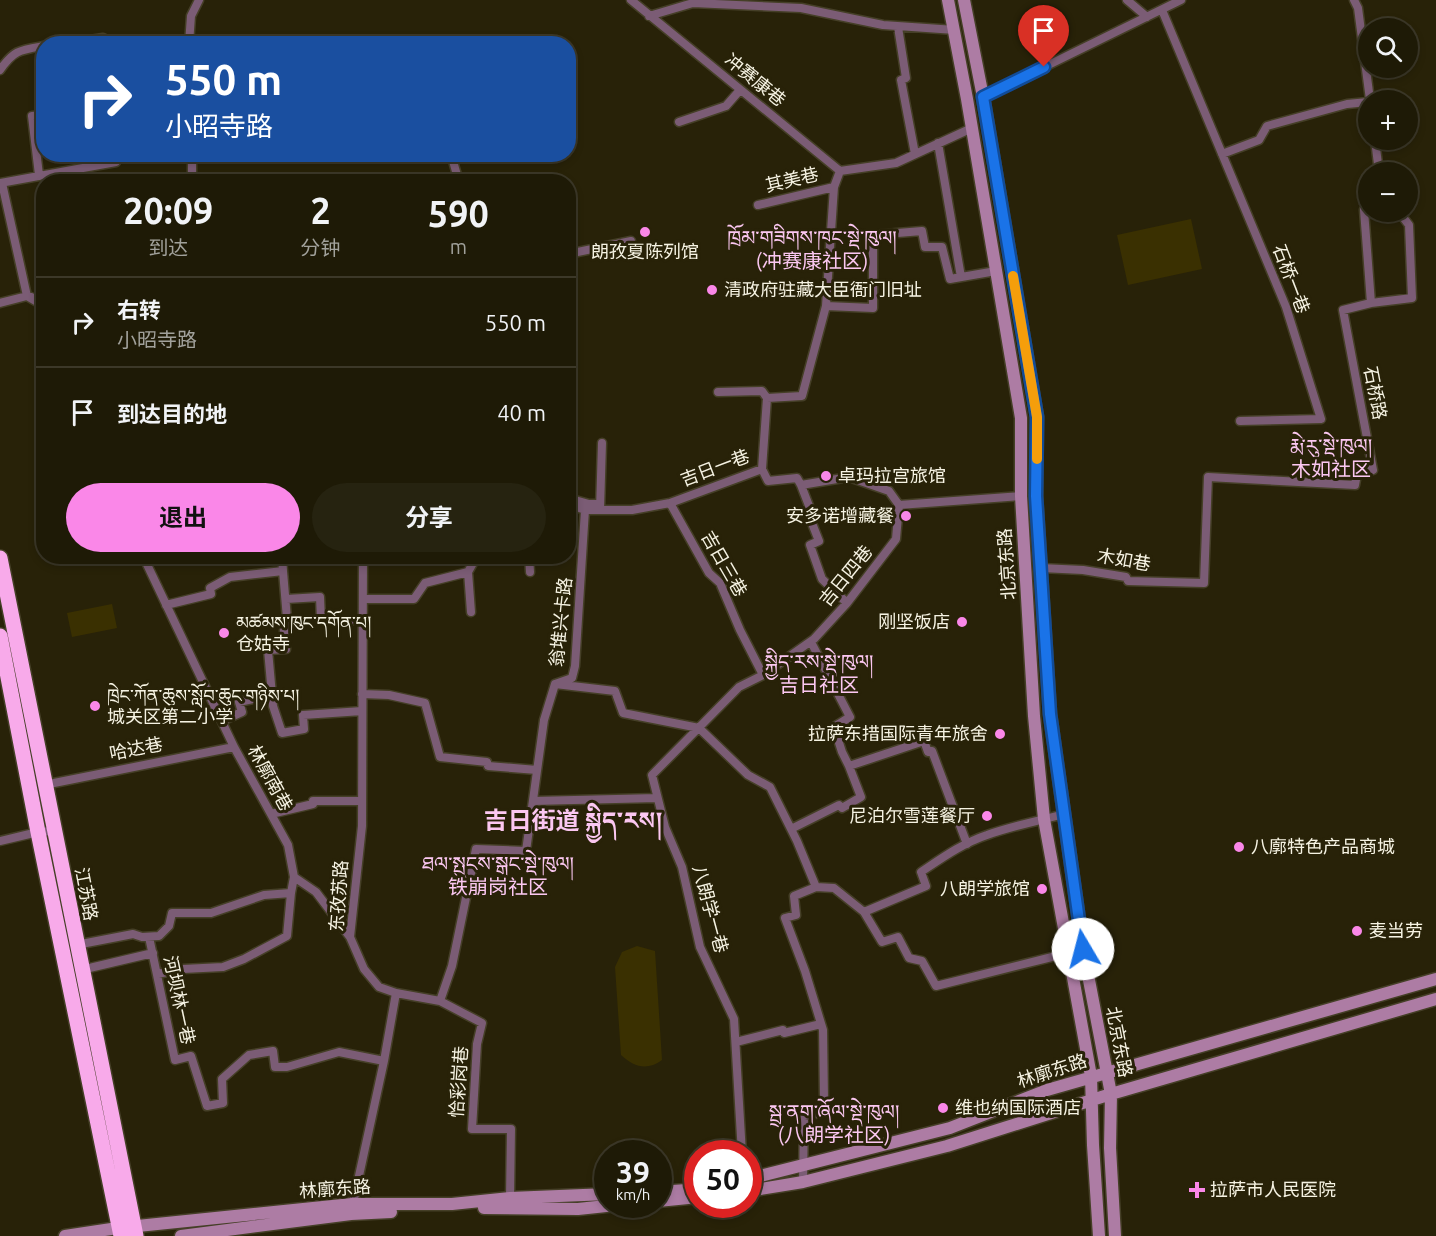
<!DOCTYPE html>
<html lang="zh">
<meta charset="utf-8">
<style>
:root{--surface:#1e1a06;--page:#262310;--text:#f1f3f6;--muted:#a1a19b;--line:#3c3828;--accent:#fa87e8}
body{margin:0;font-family:Ubuntu,"Noto Sans SC","Noto Serif Tibetan",sans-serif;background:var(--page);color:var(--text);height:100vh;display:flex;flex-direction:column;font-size:22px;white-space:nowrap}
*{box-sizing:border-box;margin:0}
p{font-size:20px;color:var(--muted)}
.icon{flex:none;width:33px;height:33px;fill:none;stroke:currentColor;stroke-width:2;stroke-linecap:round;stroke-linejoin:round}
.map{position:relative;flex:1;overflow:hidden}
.sheet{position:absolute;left:36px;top:174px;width:540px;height:390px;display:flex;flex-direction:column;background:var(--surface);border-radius:24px;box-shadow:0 3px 9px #0003,0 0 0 2px var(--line)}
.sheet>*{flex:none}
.banner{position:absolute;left:36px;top:36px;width:540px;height:126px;border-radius:24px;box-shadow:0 3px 9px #0003,0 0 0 2px var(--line);background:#1a4fa0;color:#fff;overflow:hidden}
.controls{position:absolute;left:1358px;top:18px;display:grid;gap:12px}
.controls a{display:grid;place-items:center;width:60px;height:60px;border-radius:50%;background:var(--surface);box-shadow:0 3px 9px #0003,0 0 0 2px var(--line);font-size:30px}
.speed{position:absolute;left:594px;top:1140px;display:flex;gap:12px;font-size:30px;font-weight:700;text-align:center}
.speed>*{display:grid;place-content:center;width:78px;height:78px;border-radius:50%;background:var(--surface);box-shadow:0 3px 9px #0003,0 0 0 2px var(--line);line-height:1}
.speed small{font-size:15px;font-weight:400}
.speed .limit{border:9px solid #d22;background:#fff;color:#111}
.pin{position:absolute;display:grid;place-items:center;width:51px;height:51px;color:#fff;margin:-62px -26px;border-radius:50% 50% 50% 0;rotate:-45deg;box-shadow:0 0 6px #0007}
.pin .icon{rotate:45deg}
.me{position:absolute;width:66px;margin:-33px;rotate:352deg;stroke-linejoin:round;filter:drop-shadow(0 0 4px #0008)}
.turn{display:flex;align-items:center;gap:21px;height:126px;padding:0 30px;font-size:27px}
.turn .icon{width:78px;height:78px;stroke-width:2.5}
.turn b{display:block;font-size:42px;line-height:51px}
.eta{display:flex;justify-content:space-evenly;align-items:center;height:102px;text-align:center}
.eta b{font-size:36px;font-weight:700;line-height:42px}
.primary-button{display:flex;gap:12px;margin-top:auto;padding:12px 30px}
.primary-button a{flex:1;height:69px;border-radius:36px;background:var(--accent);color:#111;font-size:24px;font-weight:700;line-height:69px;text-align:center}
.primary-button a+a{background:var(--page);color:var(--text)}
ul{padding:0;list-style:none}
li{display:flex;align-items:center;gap:18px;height:90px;padding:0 30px;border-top:2px solid var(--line)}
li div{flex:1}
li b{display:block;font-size:22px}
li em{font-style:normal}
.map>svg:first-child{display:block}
</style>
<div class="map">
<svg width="1436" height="1236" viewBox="0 0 1436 1236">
<rect width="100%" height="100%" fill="#282208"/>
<path fill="#3a3001" d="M1191,219L1202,269L1128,285L1117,235Z
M112,604L117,628L72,637L67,613Z
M637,946L655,951L662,1060C647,1071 634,1067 621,1055L615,967L622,952Z"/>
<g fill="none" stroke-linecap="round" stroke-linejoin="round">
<defs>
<path id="street" d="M631,0L840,171
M1127,0L1147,17
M1354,0L1358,8L1370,100
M1162,10L1286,307L1321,419L1240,421
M649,16L693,3L801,8L883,25L955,30
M898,27L906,78L901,80L915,154
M64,44L103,38L113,44
M189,44L191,16L199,0
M0,70C14,50 20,50 44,46
M983,97L1181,0
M679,122L726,106L740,90
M1375,140L1379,172
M938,143L961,277
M451,154L459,182
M1222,154L1259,140L1267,126L1347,104L1368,102
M421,158L440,154
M840,171L896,163L972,128
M39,175L32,116L44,115
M192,182V154
M0,183L116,162L118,155L128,154
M2,183L27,296L44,306
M758,205L834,187
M568,254L631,241L632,249
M0,303L27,296L31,297
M1371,303L1412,298L1409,225L1399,212
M826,306L873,308V235L922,231L925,247H942L950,279L996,271
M718,392L762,391L767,398
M762,469L768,481L797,478L801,485L849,477L889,491L899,505
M801,485L811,511L808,513L819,541L810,545L822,579L847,603
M568,498L589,504H597
M670,503L709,573L720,583L740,630L763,675
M568,504L585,510
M600,510H632L670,503L762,469L767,398L802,396L826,306L834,187L840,171
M143,556L234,747L288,845L294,877L316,892L350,937
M529,556L530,572
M1041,568L1083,570L1126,577L1128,581L1204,583L1208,477L1355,485L1357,474L1373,470L1343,310L1371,303L1364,210L1368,209
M468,572L471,612
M286,599L320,597L321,620H363
M363,599H414L425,583L468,572L477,556
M166,605L211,594L210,588L230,577L283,571L282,556
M811,642L850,717L834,727L842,752L849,766L924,741L928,752L932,751L967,844
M555,684L615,691L623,713L699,728L748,775L770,787L797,841L816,887L834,888L864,912L926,886L921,872C942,858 963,843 987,835C1012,826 1038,821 1064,814
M362,694L389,695L425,703L440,757L487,762L488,766L537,770
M272,695L273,706L282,733L304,729L303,715L362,711
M222,721L242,712L239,702L272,695L268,650L286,649L284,631H288L283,571
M44,785L234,747
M533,801L657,798
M271,814L313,804V801H362
M791,829L839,805L842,808L861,797L849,766
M0,841L38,832L53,831
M864,912L882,942L898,937L909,958L922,961L936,986L1060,955L1067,951
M149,937L175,1060L191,1056L207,1106L223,1103L222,1079L249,1055L273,1051L275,1067H287L339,1052L384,1061
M76,945L133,934L142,937L159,936L169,926L172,913H211L264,895L291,893L294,877
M81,970L153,953
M157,974L183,969L223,967L244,959L287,936L291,893
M396,993L440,1001L482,1023L477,1044L472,1129H511L510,1198
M440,1001L452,966L476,849L526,851L544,720L555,684L572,678L575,666L585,510H600L602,443
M736,1042L783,1030L784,1033L821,1024
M742,1154L734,1019L700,947L682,867L665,827L652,775L739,687L763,675L814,639L847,603L896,539L899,505L1021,496
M803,1182L804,1116L819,1113L824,1099L823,1030L805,971L785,918L796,915L794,896L816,887
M352,1208L384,1061L396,993L379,987L364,969L350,937L362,826L363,556"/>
<path id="secondary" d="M948,0L967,99L1021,418V496L1034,716L1044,819L1091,1076L1093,1145L1099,1236
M964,0L983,97L1037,417L1036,496L1050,714L1083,949L1111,1094L1110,1148L1115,1236
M748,1179L950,1128L1047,1090L1436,979
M748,1191L803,1182L947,1146L1111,1094L1436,999
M658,1192L687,1190
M658,1201L698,1197
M484,1208L578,1209L625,1204
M65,1236L118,1228L352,1204H452L510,1198L608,1194
M181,1236L351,1214L391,1212"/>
<path id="highway" d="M0,558L136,1236
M0,636L38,832L121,1236"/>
</defs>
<use href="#street" stroke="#453f27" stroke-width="11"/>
<use href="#secondary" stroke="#453f27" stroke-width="15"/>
<use href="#highway" stroke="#453f27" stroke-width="18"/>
<use href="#street" stroke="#7b5c75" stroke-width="8"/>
<use href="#secondary" stroke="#ad7ca4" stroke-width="12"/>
<use href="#highway" stroke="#f8aaea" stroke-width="15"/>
</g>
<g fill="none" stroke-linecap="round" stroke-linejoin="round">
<defs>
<path id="route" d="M1044,67L983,97L1037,417L1036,496L1050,714L1083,949"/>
</defs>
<use href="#route" stroke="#114b97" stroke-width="15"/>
<use href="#route" stroke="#1a73e8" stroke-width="10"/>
<path stroke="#f59e0b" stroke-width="10" d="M1013,276L1037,417V459"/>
</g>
<g fill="#fa87e8" stroke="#282208" stroke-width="2">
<circle cx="645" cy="232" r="6"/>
<circle cx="712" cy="290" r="6"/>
<circle cx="826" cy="476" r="6"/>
<circle cx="906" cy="516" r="6"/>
<circle cx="962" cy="622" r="6"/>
<circle cx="224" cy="633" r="6"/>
<circle cx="95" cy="706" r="6"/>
<circle cx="1000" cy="734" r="6"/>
<circle cx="987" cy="816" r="6"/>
<circle cx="1239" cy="847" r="6"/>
<circle cx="1042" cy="889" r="6"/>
<circle cx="1357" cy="931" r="6"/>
<circle cx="943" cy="1108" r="6"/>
<path d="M1194 1181h6v6h6v6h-6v6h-6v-6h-6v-6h6z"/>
</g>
<g text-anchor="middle" stroke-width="6" stroke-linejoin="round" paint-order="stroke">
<g font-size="18" fill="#f6f3e3" stroke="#282208">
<text transform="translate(755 80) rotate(39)" y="6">冲赛康巷</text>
<text transform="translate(792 180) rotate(-13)" y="6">其美巷</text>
<text transform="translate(1291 279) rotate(69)" y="6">石桥一巷</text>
<text transform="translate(1375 393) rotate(79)" y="6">石桥路</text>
<text transform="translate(715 468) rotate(-21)" y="6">吉日一巷</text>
<text transform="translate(1124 560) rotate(10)" y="6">木如巷</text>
<text transform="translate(724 564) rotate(60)" y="6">吉日三巷</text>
<text transform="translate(1007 564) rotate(-94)" y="6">北京东路</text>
<text transform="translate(846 576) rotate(-51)" y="6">吉日四巷</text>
<text transform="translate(561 622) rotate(-84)" y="6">翁堆兴卡路</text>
<text transform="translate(136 749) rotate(-11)" y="6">哈达巷</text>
<text transform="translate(270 778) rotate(61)" y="6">林廓南巷</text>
<text transform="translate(86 894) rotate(79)" y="6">江苏路</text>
<text transform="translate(339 896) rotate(-86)" y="6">东孜苏路</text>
<text transform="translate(710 909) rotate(75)" y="6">八朗学一巷</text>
<text transform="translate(179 1000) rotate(78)" y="6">河坝林一巷</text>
<text transform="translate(1119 1042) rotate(79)" y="6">北京东路</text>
<text transform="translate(1052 1071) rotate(-18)" y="6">林廓东路</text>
<text transform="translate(459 1082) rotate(-86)" y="6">恰彩岗巷</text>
<text transform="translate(335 1189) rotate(-4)" y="6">林廓东路</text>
</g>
<g font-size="18" fill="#f6f3e3" stroke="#282208" text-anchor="start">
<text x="645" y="258" text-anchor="middle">朗孜夏陈列馆</text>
<text x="724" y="296">清政府驻藏大臣衙门旧址</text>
<text x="838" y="482">卓玛拉宫旅馆</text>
<text x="894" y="522" text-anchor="end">安多诺增藏餐</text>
<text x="950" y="628" text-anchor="end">刚坚饭店</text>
<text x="236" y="629">མཚམས་ཁུང་དགོན་པ།<tspan x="236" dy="21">仓姑寺</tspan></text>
<text x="107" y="702">ཁྲེང་ཀོན་ཆུས་སློབ་ཆུང་གཉིས་པ།<tspan x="107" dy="21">城关区第二小学</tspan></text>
<text x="988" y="740" text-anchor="end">拉萨东措国际青年旅舍</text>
<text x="975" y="822" text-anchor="end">尼泊尔雪莲餐厅</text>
<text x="1251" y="853">八廓特色产品商城</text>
<text x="1030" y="895" text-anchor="end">八朗学旅馆</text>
<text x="1369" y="937">麦当劳</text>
<text x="955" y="1114">维也纳国际酒店</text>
<text x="1210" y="1196">拉萨市人民医院</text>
</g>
<g font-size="20" fill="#fbc7f1" stroke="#282208">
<text x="812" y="245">ཁྲོམ་གཟིགས་ཁང་སྡེ་ཁུལ།<tspan x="812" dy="23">(冲赛康社区)</tspan></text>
<text x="1331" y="453">རྨེ་རུ་སྡེ་ཁུལ།<tspan x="1331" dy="23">木如社区</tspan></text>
<text x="819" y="669">སྐྱིད་རས་སྡེ་ཁུལ།<tspan x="819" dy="23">吉日社区</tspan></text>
<text x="498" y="871">ཐལ་སྤུངས་སྒང་སྡེ་ཁུལ།<tspan x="498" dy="23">铁崩岗社区</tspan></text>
<text x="834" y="1119">སྦྲ་ནག་ཞོལ་སྡེ་ཁུལ།<tspan x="834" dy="23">(八朗学社区)</tspan></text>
</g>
<g font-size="24" font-weight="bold" fill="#fbc7f1" stroke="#282208">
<text x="573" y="829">吉日街道 སྐྱིད་རས།</text>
</g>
</g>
</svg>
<div class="controls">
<a><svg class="icon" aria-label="search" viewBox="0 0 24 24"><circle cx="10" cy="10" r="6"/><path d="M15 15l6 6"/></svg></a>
<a>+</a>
<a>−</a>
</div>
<div class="speed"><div>39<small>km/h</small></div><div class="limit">50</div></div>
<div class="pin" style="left:1044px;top:67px;background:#d93025"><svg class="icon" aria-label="arrive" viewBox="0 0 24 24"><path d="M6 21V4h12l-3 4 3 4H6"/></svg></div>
<svg class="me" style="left:1083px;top:949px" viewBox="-20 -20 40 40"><circle r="19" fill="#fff"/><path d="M0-13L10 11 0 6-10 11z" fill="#1a73e8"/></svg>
<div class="banner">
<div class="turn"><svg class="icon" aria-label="right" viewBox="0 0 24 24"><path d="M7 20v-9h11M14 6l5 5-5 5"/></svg><div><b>550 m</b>小昭寺路</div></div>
</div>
<section class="sheet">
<div class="eta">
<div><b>20:09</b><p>到达</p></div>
<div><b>2</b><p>分钟</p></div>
<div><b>590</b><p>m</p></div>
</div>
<ul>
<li><svg class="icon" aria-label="right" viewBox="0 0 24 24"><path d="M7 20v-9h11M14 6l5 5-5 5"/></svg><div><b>右转</b><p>小昭寺路</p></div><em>550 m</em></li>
<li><svg class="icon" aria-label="arrive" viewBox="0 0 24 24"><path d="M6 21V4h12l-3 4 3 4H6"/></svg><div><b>到达目的地</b></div><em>40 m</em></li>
</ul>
<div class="primary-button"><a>退出</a><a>分享</a></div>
</section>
</div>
